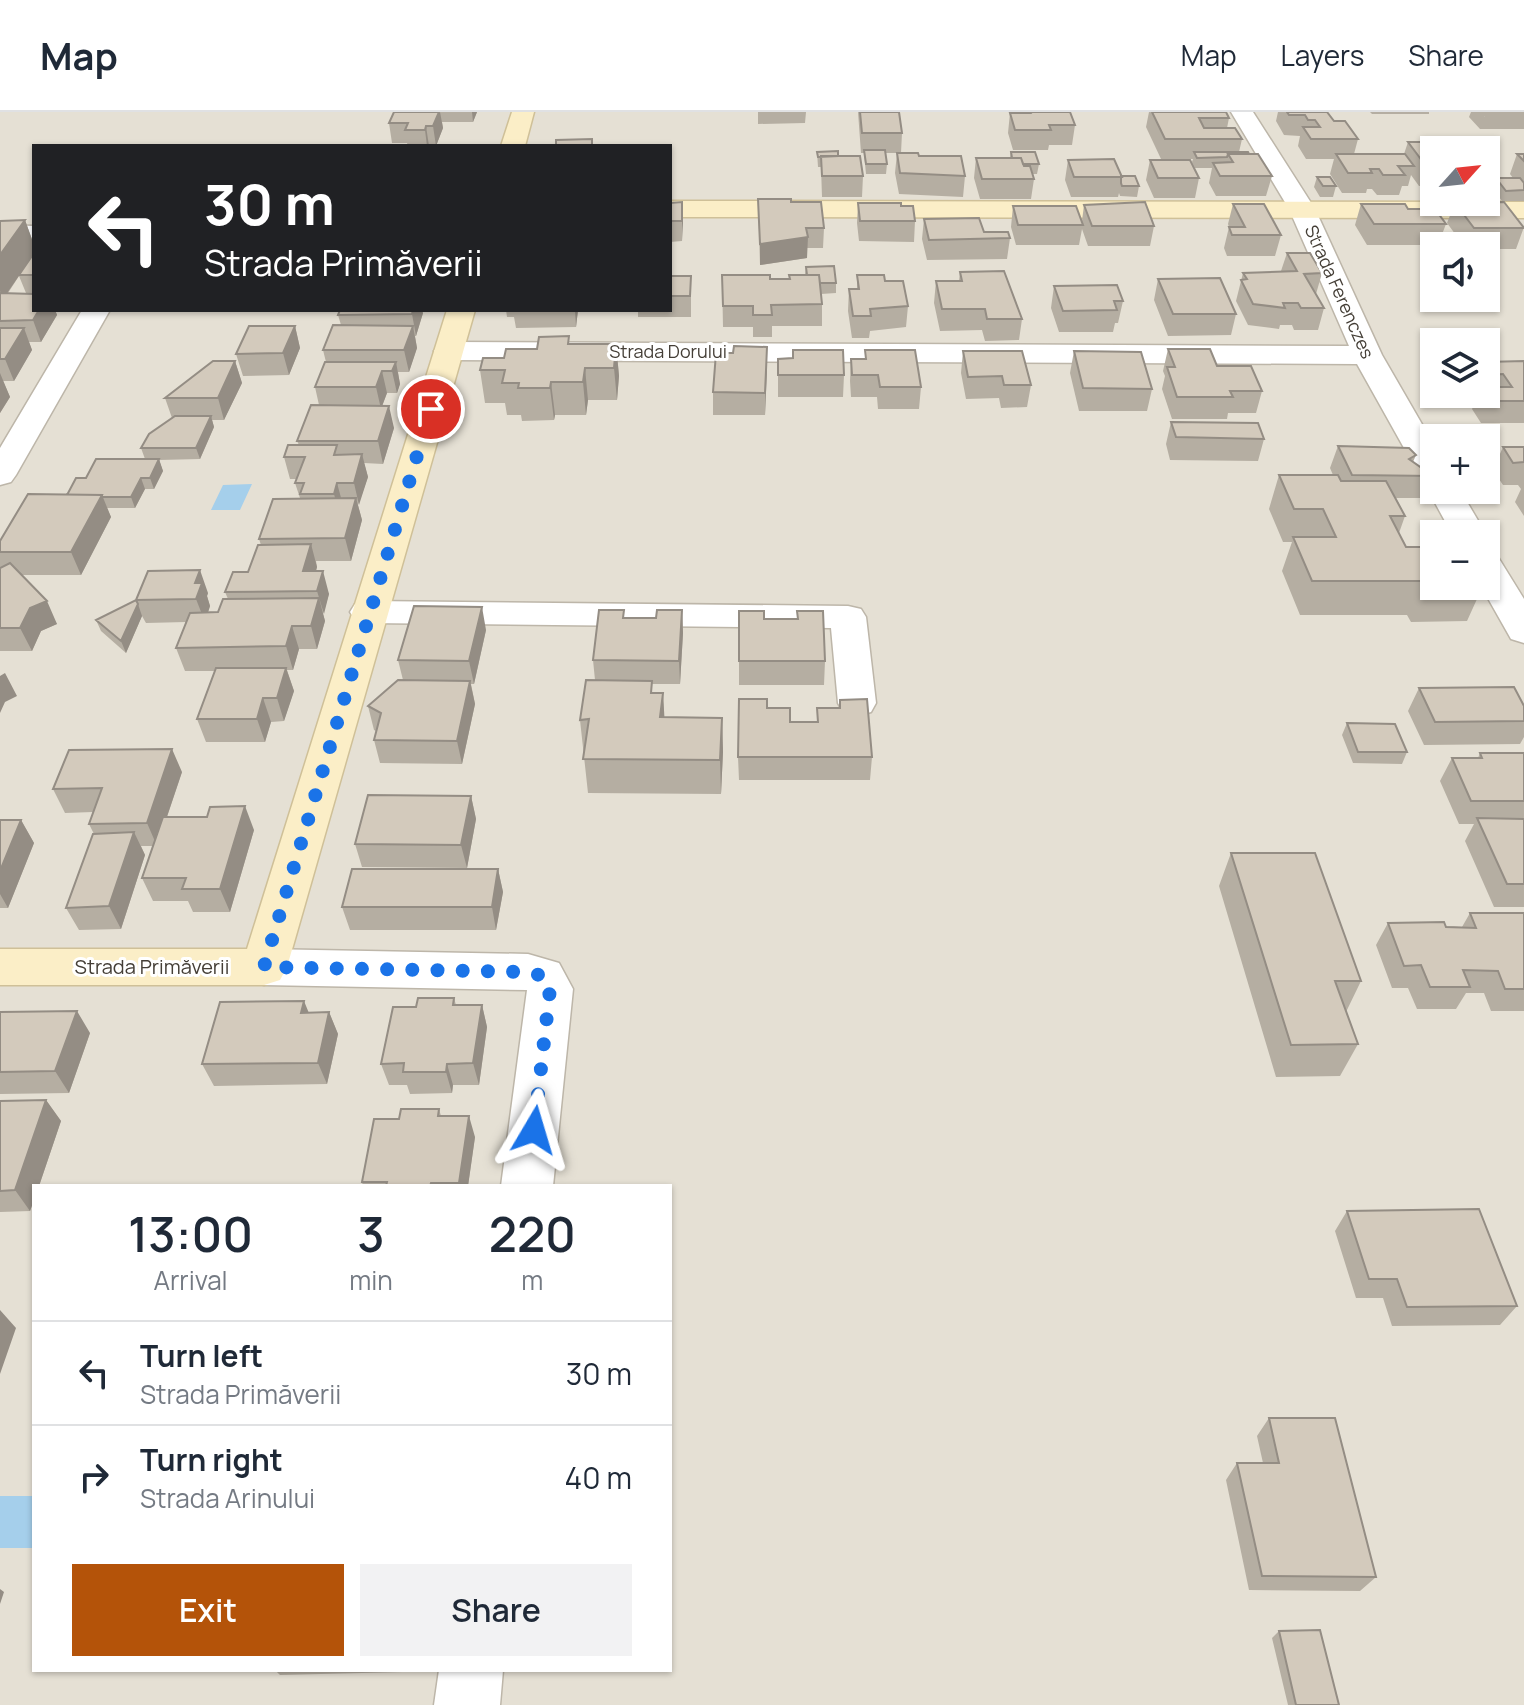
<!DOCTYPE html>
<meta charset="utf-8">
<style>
:root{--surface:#fff;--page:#f2f2f3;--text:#1f2937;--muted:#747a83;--line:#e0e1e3;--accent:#b45309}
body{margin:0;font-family:Manrope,sans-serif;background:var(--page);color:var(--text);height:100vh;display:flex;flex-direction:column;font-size:30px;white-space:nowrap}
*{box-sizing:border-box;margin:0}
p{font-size:26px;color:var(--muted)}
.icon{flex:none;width:44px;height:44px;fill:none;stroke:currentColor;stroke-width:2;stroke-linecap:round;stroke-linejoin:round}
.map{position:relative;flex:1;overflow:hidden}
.drawer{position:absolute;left:32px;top:1072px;width:640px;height:488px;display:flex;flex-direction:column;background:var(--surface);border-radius:0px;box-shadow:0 2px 6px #0004}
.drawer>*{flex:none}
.top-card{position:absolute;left:32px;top:32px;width:640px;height:168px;border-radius:0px;box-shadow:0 2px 6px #0004;background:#202124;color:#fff;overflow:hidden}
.needle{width:52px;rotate:63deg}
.controls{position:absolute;left:1420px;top:24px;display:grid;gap:16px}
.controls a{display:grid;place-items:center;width:80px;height:80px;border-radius:0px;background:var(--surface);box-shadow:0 2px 6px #0004;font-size:40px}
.pin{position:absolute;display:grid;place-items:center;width:68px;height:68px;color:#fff;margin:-34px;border:4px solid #fff;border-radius:50%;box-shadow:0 2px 8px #0007}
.me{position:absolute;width:88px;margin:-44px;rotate:7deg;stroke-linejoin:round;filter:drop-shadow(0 0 6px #0008)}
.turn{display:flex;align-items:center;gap:28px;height:168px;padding:0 40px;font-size:36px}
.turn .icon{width:104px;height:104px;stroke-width:2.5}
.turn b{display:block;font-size:56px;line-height:68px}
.eta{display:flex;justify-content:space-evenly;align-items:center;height:136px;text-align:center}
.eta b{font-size:48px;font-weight:600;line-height:56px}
.cta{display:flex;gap:16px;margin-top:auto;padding:16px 40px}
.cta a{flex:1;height:92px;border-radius:0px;background:var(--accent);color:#fff;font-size:32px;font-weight:600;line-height:92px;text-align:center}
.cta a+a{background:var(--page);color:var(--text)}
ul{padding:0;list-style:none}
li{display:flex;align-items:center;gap:24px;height:104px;padding:0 40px;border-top:2px solid var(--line)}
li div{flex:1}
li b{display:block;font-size:30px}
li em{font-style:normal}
header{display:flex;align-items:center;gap:48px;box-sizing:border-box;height:112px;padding:0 40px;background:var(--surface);border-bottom:2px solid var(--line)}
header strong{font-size:38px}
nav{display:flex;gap:44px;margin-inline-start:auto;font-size:28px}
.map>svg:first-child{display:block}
</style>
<header>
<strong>Map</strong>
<nav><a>Map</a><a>Layers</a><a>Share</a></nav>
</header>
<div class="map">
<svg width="1524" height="1593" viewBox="0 0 1524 1593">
<rect width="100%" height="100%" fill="#f2eee6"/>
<path fill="#e5e0d4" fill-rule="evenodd" d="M0,0H1524V1593H0ZM34,34H670V198H34ZM1434,38H1486V90H1434ZM1434,134H1486V186H1434ZM1434,230H1486V282H1434ZM1434,326H1486V378H1434ZM1434,422H1486V474H1434ZM34,1074H670V1558H34Z"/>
<path fill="#a5cfeb" d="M252,372L240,398H211L223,373Z
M0,1384H34V1436H0Z"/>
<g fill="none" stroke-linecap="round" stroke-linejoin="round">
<defs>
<path id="street" d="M1231,0H1253L1315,97L1382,243L1434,333V378H1460L1486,422H1452L1428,378L1434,371L1423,368L1418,361L1357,252L449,248L439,245L434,239L439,233L449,230L1349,234L1289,97Z
M0,113L34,114V130L0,129Z
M82,198H110L16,363L11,370L0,373V336Z
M1486,442L1498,445L1524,487V531L1511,527L1481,474H1486Z
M368,489L848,494L861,497L866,505L876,591L871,600L857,604L843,600L838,591L831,516L368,511L355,508L350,500L355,492Z
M264,837L528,842L559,851L573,877L553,1074H501L527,878L264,873L248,868L241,855L248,842Z
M439,1558H503L500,1593H434Z"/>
<path id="secondary" d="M512,0H534L525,34H501Z
M670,89L1524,90V106L670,105Z
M447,198H475L287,855L280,868L264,873H0V837H247Z"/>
</defs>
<use href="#street" stroke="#bdb6a9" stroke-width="3"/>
<use href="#secondary" stroke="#cfc098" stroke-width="3"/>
<use href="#street" fill="#fff" fill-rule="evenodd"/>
<use href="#secondary" fill="#fbeec7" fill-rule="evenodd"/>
</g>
<path fill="#b5aea2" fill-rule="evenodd" d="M394,0H477L473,10H442L443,16L436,34H408L407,31H392L389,11Z
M758,0H806L805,11L758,12Z
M858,0H899L902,21L901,41L919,44L965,64L963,85L899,82L895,61L897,41H885L887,52L886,62H866L864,41H861Z
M1027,0H1070L1075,13L1072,33H1049L1048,38H1013L1008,21L1010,1H1027Z
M1149,0H1226L1229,6L1227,16L1242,27L1239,40L1272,64L1266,84H1216L1209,71L1212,56H1195L1192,50L1193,47H1161L1146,15Z
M1278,0H1327L1334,9L1358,27L1354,42H1404L1408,30L1434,38V74H1419L1411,63L1408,74H1402L1399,83H1377L1372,77H1367L1366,81H1342L1330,62L1334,47H1306L1298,34L1300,24L1284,23L1276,9Z
M1370,0H1429V2H1372Z
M1471,0H1486L1484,5L1486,0H1524V17H1480L1469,5Z
M1472,26L1494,33L1490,43H1486V38H1471L1469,36Z
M817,40L838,44L863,64L862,85H822L821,55H818Z
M1011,40L1039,52L1037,62H1032L1034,67L1031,87H980L974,66L976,46H1010Z
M1517,42H1524V89H1502L1492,76L1496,66H1513L1510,62Z
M1068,48L1121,64L1139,74L1137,85L1120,84L1119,81L1118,85H1071L1065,68Z
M1150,48L1199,66L1195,86H1154L1146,68Z
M1317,65L1336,74L1333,85H1320L1314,75Z
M758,87L791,90L824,116L823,136H807V146L760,153Z
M682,90V129L670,130V91Z
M858,91L901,94L915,109L914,130L859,129L857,111Z
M1455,91L1524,115L1516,137H1486V134H1464L1447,111Z
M1233,92L1281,123L1275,144H1227L1224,136L1229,115L1228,112Z
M1361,92L1408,97L1446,112L1438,133H1367L1355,113Z
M1084,93L1154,114L1150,134H1088L1082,117L1079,133H1016L1011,115L1013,94L1082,109Z
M924,107L1010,126L1007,147L927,148L922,127Z
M25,108L34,133V198H55L57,203L41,230H29L32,238L14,269H3L10,285L0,301V109ZM19,164L26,181H8Z
M1287,141L1322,161L1316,182L1324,196L1318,218H1294L1292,213H1280L1279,217L1248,213L1236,189L1243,161L1281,159Z
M806,155L836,171V181L821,182L822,192V214H772V225H753V215H723L722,163L770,167H789L805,163Z
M960,160L1022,207L1019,228L985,229L982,218L940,219L934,191L936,169H959Z
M857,163L885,169L908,194L906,215L870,219L869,226H852L848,199L849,177H857Z
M670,164L691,185V205H638V198H670Z
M1158,167L1236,202L1231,223L1168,224L1154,188Z
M1054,174L1123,189L1118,211H1115L1113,220H1059L1051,196Z
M506,198H578L576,215L516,216L514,205H507Z
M423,201L416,224H415L417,236L409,260H398L400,272L397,281H387L382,294L394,316L383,352L364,351L368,365L358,393L362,408L351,449H316L317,455L316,459L329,482L323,502L325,509L317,537H299L293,558H287L294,579L284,609L271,610L265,630H206L197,607L215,559H185L176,536L186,510L146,511L142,504L126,541L101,519L96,508L136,488L208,481L207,484L210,494L208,500H218L228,487L225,480L248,460L261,433L259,427L300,386L295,371L297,367H290L284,345L299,333L297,329L319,293L315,275L326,250L323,238L341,213L338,203Z
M295,214L300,236L289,263L243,264L236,242Z
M570,232H616L619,264L617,288H588L586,303H555L554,308L522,309L521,303H507L505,291H485L480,258L504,246L537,237Z
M767,235L765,303H713V280L733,241Z
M1168,237L1217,254L1262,279L1256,301H1228L1227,307H1172L1162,277L1165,264L1163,259Z
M865,238L921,275L919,297H878L877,285H851L850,269L851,247H865Z
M963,239L1031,273L1027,295L1001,296L999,286L966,287L961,261Z
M1074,239L1152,277L1147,299H1079L1070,261Z
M778,247L844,263L843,285H778Z
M235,249L242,271L224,308H212L214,315L200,347L159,348L163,359L154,377H145L135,396H107L111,405L81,463H21L57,512L41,519L32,539H0V429L67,383L86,366L145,347L141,336L172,306L165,286Z
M1524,249V311H1481L1472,297L1478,285H1463L1461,282H1486V250Z
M1171,310L1264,327L1258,349L1170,348L1166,332Z
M1338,334L1416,343L1413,350L1433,364L1424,386H1396L1405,404L1399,421L1406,435L1482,476L1467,509L1411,510L1407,503H1300L1282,459L1292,430H1283L1269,397L1279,363H1333L1330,356Z
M1503,335H1524V404L1515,390L1521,377L1518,373H1503L1493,358Z
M682,498L683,521L680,572H652V581H663L664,605L722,606L723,640L721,682L588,681L580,608L595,568L593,548L624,506H656Z
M486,518L474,572H471L475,592L462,652L380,651L374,628L376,619L374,618L368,594L403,568L398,548Z
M739,549H825L824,573H739Z
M1419,576L1524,594V625L1520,632L1424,633L1408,599Z
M840,588L872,645L870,668H739L738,645L767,596L790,610H817V596H839Z
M1347,611L1407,640L1402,652L1353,651L1342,623Z
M1480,641H1524V795H1494L1465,729L1474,712H1459L1440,669L1452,646H1478Z
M182,660L167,705L254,718L230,800H193L188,789H153L142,766L153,734H141L145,743L121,817L79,818L66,796L94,722L89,712L93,700L65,701L53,677Z
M471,684L476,707L467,756L362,755L355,732Z
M0,708H21L34,731L8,796H0Z
M1231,741L1361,869L1346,900L1358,932L1340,964L1276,965L1219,774Z
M498,757L503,780L496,818H350L342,795Z
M1470,801H1524V899H1491L1484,881H1466L1456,897H1417L1408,876H1392L1376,833L1388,811L1462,815Z
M454,886L456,893H482L487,915L479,973H453L452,981L410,982L407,973H389L381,952L416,895Z
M0,900L90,921L69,981L0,982Z
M329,900L338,922L327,972L214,974L202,952L309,901Z
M46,988L61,1009L39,1074H34V1088L30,1099L0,1100V989Z
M439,997L441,1004L475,1025L468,1074H363L362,1070L399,1007Z
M1347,1099L1517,1194L1500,1213L1392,1214L1383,1186H1356L1335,1119Z
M1269,1306L1376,1465L1360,1479L1249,1478L1226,1368L1237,1351H1263L1257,1324Z
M1279,1519L1339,1593H1288L1272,1526Z
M275,1558H403V1560L280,1563Z"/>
<path fill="#948d84" d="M439,0H440L443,16L436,34L433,14Z
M472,0H477L473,10Z
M426,14L429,34H427L425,18Z
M682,90L683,111L682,129Z
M25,108L34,133V142L3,187L0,179V143Z
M808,125L807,146L760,153V132Z
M39,198H55L57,203L41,230L33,208Z
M413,198H422L423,201L416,224L412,202Z
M575,198H578L576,215Z
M295,214L300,236L289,263L283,241Z
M413,214L417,236L409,260L404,238Z
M24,216L32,238L14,269L5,247Z
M616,232L619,264L617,288L614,256Z
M767,235V256L765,303V281Z
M235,249L242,271L224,308L218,286Z
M396,250L400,272L397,281L392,259Z
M585,256L588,288L586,303L583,270Z
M382,259L387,281L381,297L376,275Z
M0,261L10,285L0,301Z
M551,270L555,303L554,308L550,276Z
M389,294L394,316L383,352L378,329Z
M211,304L214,315L200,347L196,336Z
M362,342L368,365L359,393L354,371Z
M159,347L163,359L154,377L150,366Z
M141,366L145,377L135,396L131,385Z
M337,371L343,393L340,405L334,382Z
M102,383L111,405L81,463L71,440Z
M356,386L362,408L351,449L345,426Z
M311,432L317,455L310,479L303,459Z
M200,458L208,481L207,484L210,494L205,510L196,487L195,471Z
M323,459L329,482L324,502L317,479Z
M319,486L325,509L317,537L311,514Z
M47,489L57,512L41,519L32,539L20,516L30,496Z
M138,492L142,504L126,541L121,529Z
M482,495L486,518L474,572L469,549Z
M682,498L683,521L680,572L679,549Z
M292,514L299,537L293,558L286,534Z
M286,556L294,579L284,609L277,586Z
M5,561L17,584L5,590L0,601V564Z
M470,569L475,592L462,652L457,629Z
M663,581L665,615L660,605Z
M263,586L271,610L265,630L257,607Z
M722,606L723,640L721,682L720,648Z
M172,637L182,660L157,734L147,711Z
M471,684L476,707L467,756L461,733Z
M245,694L254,718L230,800L220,777Z
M21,708L34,731L8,796L0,782V759Z
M134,720L145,743L121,817L109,794Z
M498,757L503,780L496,818L492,795Z
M304,889L313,911L301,901Z
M482,893L487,915L479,973L473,951Z
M77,899L90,921L69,981L55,959Z
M329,900L338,922L327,972L318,951Z
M447,952L453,973L452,981L446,960Z
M46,988L61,1009L39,1074H34V1088L30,1099L15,1078Z
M469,1004L475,1025L468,1074H460L459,1071Z
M0,1198L16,1216L0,1262Z
M0,1477L4,1480L0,1492Z"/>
<path fill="#d3cabc" stroke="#948d84" stroke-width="2" d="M394,0H439L433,14H426L425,18H405L408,11H389Z
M860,0H899L902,21H862Z
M1029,0H1070L1075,13H1049L1051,18H1015L1010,1H1030Z
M1152,0H1226L1229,6H1199L1204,16H1235L1242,27H1165Z
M1287,0H1327L1334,9H1345L1358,27H1311L1303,15H1320L1315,8H1308L1305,3H1289Z
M1472,26H1487L1494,33H1478Z
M592,27V34H556V28Z
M1408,30H1449L1456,38H1434V54H1426Z
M864,38H885L887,52H866Z
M838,39V44L818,45L817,40Z
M1011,40H1035L1039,52H1023L1021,46H1012Z
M1194,40H1248L1249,42H1228L1227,45L1197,46Z
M897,41H918L919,44H961L965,64L900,61Z
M1228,42H1258L1272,64H1220L1213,51L1233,50Z
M1336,42H1405L1414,54H1398L1405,63H1383L1379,57H1370L1372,61H1348Z
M1517,42H1524V49Z
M821,44H860L863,64H822Z
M976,46H1021L1024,54H1030L1034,67H982Z
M1114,47L1122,65H1074L1068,48Z
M1150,48H1190L1199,66H1158Z
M1121,64H1135L1139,74H1122L1121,71Z
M1317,65H1330L1336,74H1323Z
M1496,66H1520L1524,71V78L1506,79Z
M758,87H791V90H821L824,116H806L808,125L760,132Z
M682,90V109H670V91Z
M1145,90L1154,114H1092L1084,93Z
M1504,90L1524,116H1474L1455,91Z
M858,91H901V94H913L915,109H860Z
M1233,92H1264L1281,123H1232L1229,115H1245Z
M1361,92H1405L1408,97H1435L1446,112H1374Z
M1013,94H1076L1083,113H1018Z
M979,106L984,120H1008L1010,126L929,128L924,107Z
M25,108L0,143V109Z
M34,141V163H19Z
M1287,141H1310L1322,161L1304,162L1324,196H1301L1298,191H1283L1285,196L1253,192L1241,168L1247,167L1243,161L1297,159Z
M834,154L836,171H820L819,163H807L806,155Z
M1004,159L1022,207H987L985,197H942L936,169H962L960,160Z
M722,163H770V167H790L789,163H819L822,192L771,193L772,203H753V194H723Z
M857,163H884L885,169H903L908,194L870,197L871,204H853L849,177H859Z
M670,164H691L690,184H670Z
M1220,166L1236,202H1173L1158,167Z
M1117,173L1123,189H1114L1117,198L1063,199L1054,174Z
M0,181L34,182V198H39L33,208L0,209Z
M340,198H413L412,202L338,203Z
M333,213L413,214L404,238H323Z
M249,214H295L283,241L236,242Z
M0,216H24L5,247H0Z
M569,224L568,232H616L614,256H585L583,270H551L550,276H518L519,271H502L505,258H480L483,246H504L506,237H537L539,225Z
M734,234L767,235L765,281L713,280L716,241H733Z
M1168,237H1210L1217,254H1251L1262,279H1230L1233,285H1177L1167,255H1175Z
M793,238H843L844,263H778V247L793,246Z
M865,238H915L921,275H880L878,263H852L851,247H866Z
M963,239H1022L1031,273H1004L1002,264L968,265Z
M1074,239L1141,240L1152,277L1083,276Z
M213,249H235L218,286H165Z
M1524,249V289H1490L1486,282V275H1512L1503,262L1486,263V250Z
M325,250H396L392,259H382L376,275H315Z
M311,293L389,294L378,329H297Z
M175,304H211L196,336H141L149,322Z
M1171,310L1258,311L1264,327L1176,325Z
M288,333H337L334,343L362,342L354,371H337L334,382H300L304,371H295L305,345H284Z
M1338,334L1409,336L1416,343L1409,347L1433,364L1352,363Z
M1503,335H1524V350L1513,351Z
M96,347H159L150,366H141L131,385H102V383H67L76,366H86Z
M1279,363H1338L1341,369H1386L1405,404H1390L1406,435H1434V474H1481L1482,476H1425L1421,469H1312L1293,425H1336L1323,397H1294Z
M28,382L102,383L71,440H0V429Z
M356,386L345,426L259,427L273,387Z
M311,432L303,459H323L317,479L225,480L233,460H248L258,433Z
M10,451L47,489L30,496L20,516H0V456Z
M200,458L195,471H202L196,487L136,488L148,459Z
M319,486L311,514H292L286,534L176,536L190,501L218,500L223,487Z
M136,488L138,492L121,529L96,508Z
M414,494L482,495L469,549L398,548Z
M599,498H624L623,506H656L657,498H682L679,549L593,548Z
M739,499H764V507H798L797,499H823L825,549H739Z
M216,556H286L277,586H263L257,607H197Z
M398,568L470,569L457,629L374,628L381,601L368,594Z
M586,568L652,569L651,581H663L660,605L722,606L720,648L583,647L589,607L580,608Z
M1514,575L1524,594V609L1435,610L1419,576Z
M739,587H767V596H790V610H818L817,596H840V588L867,587L872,645H738Z
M1347,611L1395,612L1407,640H1358Z
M172,637L147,711L89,712L102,676L53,677L69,638Z
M1480,641H1524V689H1471L1452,646H1482Z
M368,683L471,684L461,733L355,732Z
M245,694L220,777H182L186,766H142L163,705H207L210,695Z
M1477,706L1524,707V772H1507Z
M0,708H21L0,759Z
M134,720L109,794L66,796L93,722Z
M1231,741H1315L1361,869H1335L1358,932L1291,933Z
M352,757H498L492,795H342Z
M1470,801H1524V877H1505L1498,859L1463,858L1470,875H1430L1421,853L1404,854L1388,811L1444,810L1446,815L1476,816Z
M418,886H454L453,893H482L473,951L447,952L446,960H403L404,951L381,952L393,895H416Z
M304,889L301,901L329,900L318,951L202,952L220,890Z
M77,899L55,959L0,960V900Z
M46,988L15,1078L0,1079V989Z
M401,997H439L438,1004H469L459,1071H431L430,1074H386L387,1070H362L374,1007H399Z
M1479,1097L1517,1194L1407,1195L1397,1167H1369L1347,1099Z
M1269,1306H1335L1376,1465L1262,1464L1237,1351H1279Z
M1320,1518L1339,1593H1296L1279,1519Z"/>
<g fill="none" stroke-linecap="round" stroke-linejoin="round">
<path stroke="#1a73e8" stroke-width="14" stroke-dasharray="0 25.2" d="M431,297L264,855L528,860L543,864L550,877L534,1018"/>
</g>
<g text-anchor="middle" stroke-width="6" stroke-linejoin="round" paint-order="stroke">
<g font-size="18" fill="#443e36" stroke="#fff">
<text transform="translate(1339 180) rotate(66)" y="6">Strada Ferenczes</text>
<text x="668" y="246">Strada Dorului</text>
</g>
<g font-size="20" fill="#443e36" stroke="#fff">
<text x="152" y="862">Strada Primăverii</text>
</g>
</g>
</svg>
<div class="controls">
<a><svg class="needle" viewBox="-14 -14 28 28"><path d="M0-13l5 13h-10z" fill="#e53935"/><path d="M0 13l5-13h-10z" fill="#747a83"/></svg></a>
<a><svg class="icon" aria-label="sound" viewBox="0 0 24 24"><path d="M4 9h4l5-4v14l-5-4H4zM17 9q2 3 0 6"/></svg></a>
<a><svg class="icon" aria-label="layers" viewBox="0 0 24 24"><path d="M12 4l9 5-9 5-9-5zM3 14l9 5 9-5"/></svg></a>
<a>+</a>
<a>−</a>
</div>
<div class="pin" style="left:431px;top:297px;background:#d93025"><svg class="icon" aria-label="arrive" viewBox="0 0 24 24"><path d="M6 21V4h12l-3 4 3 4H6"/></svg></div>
<svg class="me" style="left:534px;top:1018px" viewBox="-20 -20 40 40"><path d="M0-17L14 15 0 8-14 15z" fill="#1a73e8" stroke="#fff" stroke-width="4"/></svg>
<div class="top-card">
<div class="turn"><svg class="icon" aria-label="left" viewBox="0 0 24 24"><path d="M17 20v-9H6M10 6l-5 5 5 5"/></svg><div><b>30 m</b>Strada Primăverii</div></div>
</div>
<section class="drawer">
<div class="eta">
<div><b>13:00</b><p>Arrival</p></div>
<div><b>3</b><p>min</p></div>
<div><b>220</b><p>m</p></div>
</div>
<ul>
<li><svg class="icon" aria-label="left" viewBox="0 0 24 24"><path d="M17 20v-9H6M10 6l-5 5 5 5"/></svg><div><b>Turn left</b><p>Strada Primăverii</p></div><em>30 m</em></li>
<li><svg class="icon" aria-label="right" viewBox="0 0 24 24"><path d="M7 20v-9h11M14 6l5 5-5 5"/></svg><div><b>Turn right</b><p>Strada Arinului</p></div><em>40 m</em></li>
</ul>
<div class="cta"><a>Exit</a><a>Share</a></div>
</section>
</div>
